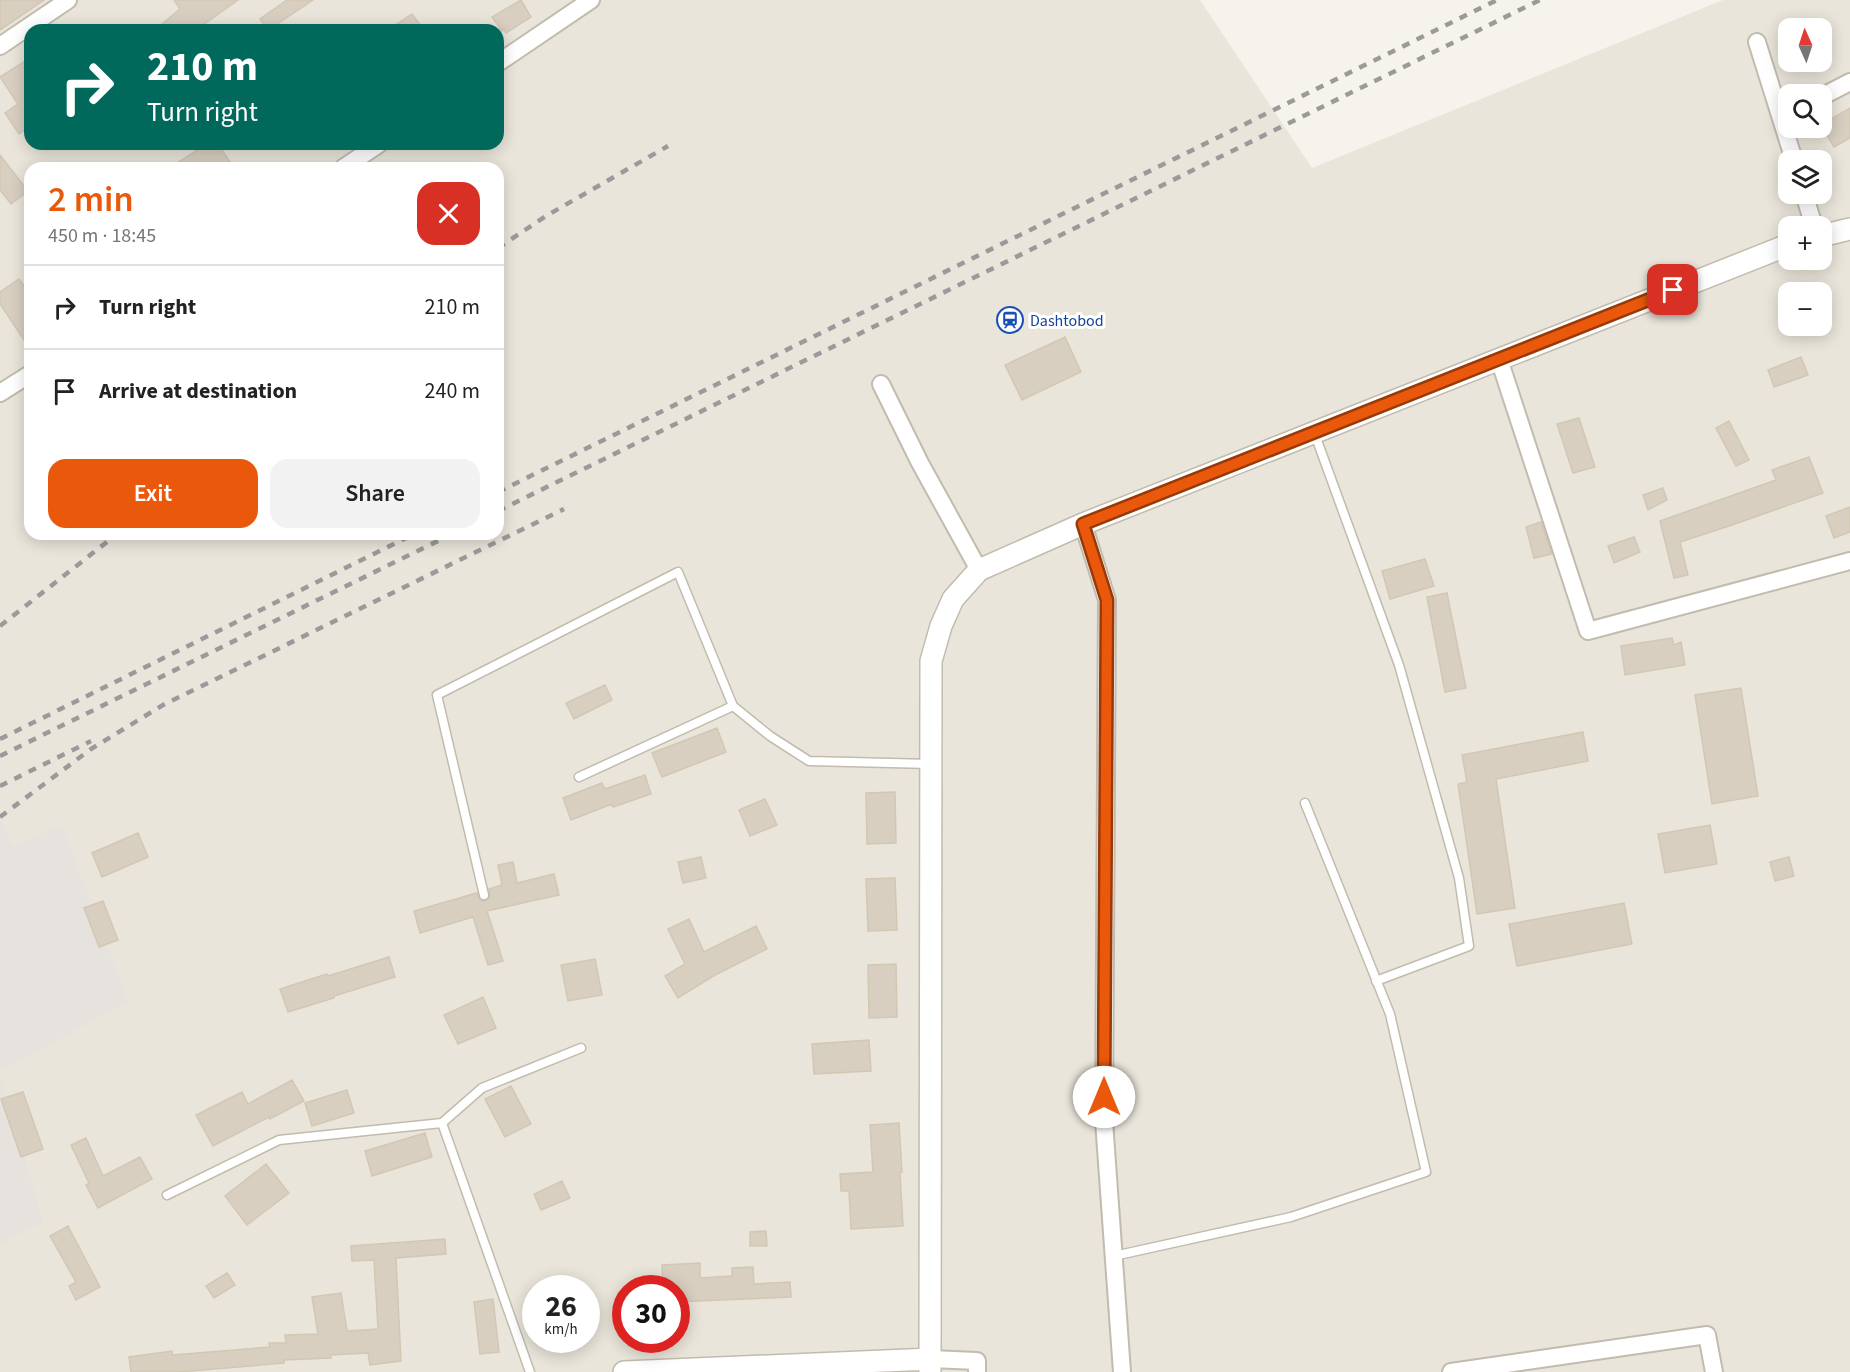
<!DOCTYPE html>
<meta charset="utf-8">
<style>
:root{--surface:#fff;--page:#f2f2f2;--text:#222;--muted:#767676;--line:#e0e0e0;--accent:#ea580c}
body{margin:0;font-family:"Source Sans 3",sans-serif;background:var(--page);color:var(--text);height:100vh;display:flex;flex-direction:column;font-size:22px;white-space:nowrap}
*{box-sizing:border-box;margin:0}
p{font-size:20px;color:var(--muted)}
.icon{flex:none;width:33px;height:33px;fill:none;stroke:currentColor;stroke-width:2;stroke-linecap:round;stroke-linejoin:round}
.map{position:relative;flex:1;overflow:hidden}
.drawer{position:absolute;left:24px;top:162px;width:480px;height:378px;display:flex;flex-direction:column;background:var(--surface);border-radius:18px;box-shadow:0 3px 15px #0003}
.drawer>*{flex:none}
.top-card{position:absolute;left:24px;top:24px;width:480px;height:126px;border-radius:18px;box-shadow:0 3px 15px #0003;background:#00695c;color:#fff;overflow:hidden}
.needle{width:39px;rotate:357deg}
.controls{position:absolute;left:1778px;top:18px;display:grid;gap:12px}
.controls a{display:grid;place-items:center;width:54px;height:54px;border-radius:12px;background:var(--surface);box-shadow:0 3px 15px #0003;font-size:30px}
.speed{position:absolute;left:522px;top:1275px;display:flex;gap:12px;font-size:30px;font-weight:700;text-align:center}
.speed>*{display:grid;place-content:center;width:78px;height:78px;border-radius:50%;background:var(--surface);box-shadow:0 3px 15px #0003;line-height:1}
.speed small{font-size:15px;font-weight:400}
.speed .limit{border:9px solid #d22;background:#fff;color:#111}
.pin{position:absolute;display:grid;place-items:center;width:51px;height:51px;color:#fff;margin:-26px;border-radius:12px;box-shadow:0 3px 9px #0006}
.me{position:absolute;width:66px;margin:-33px;rotate:0deg;stroke-linejoin:round;filter:drop-shadow(0 0 4px #0008)}
.turn{display:flex;align-items:center;gap:21px;height:126px;padding:0 24px;font-size:27px}
.turn .icon{width:78px;height:78px;stroke-width:2.5}
.turn b{display:block;font-size:42px;line-height:51px}
.round{display:grid;place-items:center;flex:none;width:63px;height:63px;border-radius:18px;background:var(--page)}
.overview{display:flex;align-items:center;justify-content:space-between;height:102px;padding:0 24px}
h1{font-size:36px;font-weight:600;line-height:45px;color:var(--accent)}
.cta{display:flex;gap:12px;margin-top:auto;padding:12px 24px}
.cta a{flex:1;height:69px;border-radius:18px;background:var(--accent);color:#fff;font-size:24px;font-weight:600;line-height:69px;text-align:center}
.cta a+a{background:var(--page);color:var(--text)}
ul{padding:0;list-style:none}
li{display:flex;align-items:center;gap:18px;height:84px;padding:0 24px;border-top:2px solid var(--line)}
li div{flex:1}
li b{display:block;font-size:22px}
li em{font-style:normal}
.map>svg:first-child{display:block}
</style>
<div class="map">
<svg width="1850" height="1372" viewBox="0 0 1850 1372">
<rect width="100%" height="100%" fill="#f6f3ec"/>
<path fill="#eae5da" fill-rule="evenodd" d="M0,0H1200L1312,168L1723,0H1850V1372H0ZM1788,28H1821V62H1788ZM30,30H498V144H30ZM1788,94H1821V128H1788ZM1788,160H1821V194H1788ZM30,168H498V534H30ZM1788,226H1821V260H1788ZM1788,292H1821V326H1788ZM536,1288H586V1340H536ZM626,1288H676V1340H626Z"/>
<path fill="#e6e2dd" d="M0,821L14,846L62,826L128,1002L0,1071Z
M0,1075L43,1222L0,1244Z"/>
<path fill="#d8cfc1" stroke="#d3c7b4" stroke-width="1.5" d="M0,0H44L0,30Z
M174,0H238L196,30H155L180,9Z
M287,0H313L268,30L260,19Z
M521,0L531,17L506,33L504,29L502,31L492,17Z
M412,14L424,30H388Z
M30,58V126L19,134L5,113L18,104L0,77Z
M1850,108V138L1834,147L1821,125Z
M207,144H218L234,168H169Z
M0,155L28,191L11,204L0,190Z
M19,279L30,294V349L0,304V292Z
M1065,337L1081,372L1022,400L1005,365Z
M1801,357L1808,375L1774,387L1768,370Z
M1579,418L1595,467L1573,473L1557,424Z
M1729,421L1749,460L1736,466L1716,428Z
M1809,457L1823,493L1729,526L1680,542L1688,575L1674,578L1660,521L1776,480L1772,470Z
M1663,488L1667,500L1648,510L1643,495Z
M1850,507V532L1834,538L1826,516Z
M1541,522L1552,554L1534,558L1526,527Z
M1634,537L1640,552L1614,563L1608,546Z
M1425,559L1434,586L1390,599L1382,571Z
M1447,593L1466,688L1445,692L1427,597Z
M1672,638L1674,645L1681,642L1685,665L1625,675L1621,646Z
M605,685L612,700L574,719L566,703Z
M1741,688L1758,796L1712,804L1695,695Z
M717,728L726,752L662,777L652,753Z
M1583,732L1588,761L1496,779L1515,908L1477,914L1458,784L1467,782L1462,755Z
M645,775L651,794L613,807L612,804L571,820L563,798L602,783L605,789Z
M895,792L896,843L867,844L866,793Z
M765,799L777,825L750,836L739,810Z
M1710,825L1717,864L1665,873L1658,834Z
M138,833L148,857L102,877L92,853Z
M701,857L706,878L683,883L678,862Z
M1789,857L1794,876L1775,881L1770,862Z
M513,862L517,883L554,874L559,895L487,911L503,961L488,965L473,917L420,933L414,911L477,893L480,900L486,901L490,896L489,889L502,885L498,865Z
M895,878L897,930L868,931L866,879Z
M103,901L118,940L99,947L84,908Z
M1624,903L1632,944L1517,966L1509,924Z
M689,919L704,952L756,926L767,949L715,975L678,998L665,976L685,964L668,929Z
M389,957L395,977L334,996V998L288,1012L280,989L327,974L328,976Z
M595,959L602,995L568,1001L561,965Z
M896,964L897,1017L869,1018L868,965Z
M483,997L496,1028L458,1044L444,1015Z
M869,1040L871,1071L814,1074L812,1044Z
M292,1080L304,1101L270,1119L269,1117L213,1146L196,1115L242,1092L248,1104Z
M511,1086L531,1124L505,1137L485,1099Z
M347,1090L354,1113L312,1126L305,1103Z
M23,1092L43,1149L21,1157L1,1099Z
M899,1123L902,1172H900L903,1226L851,1229L849,1191H841L840,1174L873,1172L870,1125Z
M425,1133L432,1157L372,1176L365,1151Z
M86,1138L103,1176L140,1157L152,1179L98,1208L86,1185L89,1183L71,1145Z
M266,1164L289,1193L247,1225L225,1196Z
M562,1181L570,1198L541,1210L534,1194Z
M68,1226L100,1287L76,1300L69,1286L76,1282L50,1236Z
M766,1231L767,1246H750V1232Z
M445,1239L446,1254L396,1258L401,1361L370,1365L368,1353L331,1355V1358L284,1360V1363L179,1372H131L129,1357L172,1351V1355L270,1347L269,1343H286L285,1335L318,1334L312,1297L341,1293L347,1331L378,1329L374,1260L352,1261L351,1246Z
M700,1263V1278L732,1276V1268L753,1267L754,1284L790,1282L791,1297L676,1302V1288H663L662,1265Z
M227,1273L235,1285L214,1298L206,1286Z
M493,1299L499,1352L480,1354L474,1302Z"/>
<g fill="none" stroke-linecap="round" stroke-linejoin="round">
<defs>
<path id="service" d="M1314,432L1399,665L1459,878L1469,946L1376,981
M579,777L733,706L770,736L809,761L931,764
M484,895L437,695L678,572L733,706
M442,1123L482,1088L581,1048
M167,1195L279,1140L442,1123L530,1372
M1114,1256L1291,1217L1426,1172L1390,1014L1305,803"/>
<path id="minor" d="M1757,42L1794,160
M0,46L68,0
M498,63L591,0
M1821,97L1850,82
M343,168L379,144
M1804,194L1814,226
M1499,359L1588,631L1850,561
M881,384L920,463L979,570
M0,393L30,374
M1083,524L1107,600L1104,1121L1122,1372
M931,1359L977,1361V1372
M1451,1372L1707,1335L1714,1372"/>
<path id="tertiary" d="M1821,236L1850,229
M624,1372L931,1359
M930,1372L931,661L941,626L953,599L979,570L1083,524L1788,245"/>
</defs>
<use href="#service" stroke="#c2bbae" stroke-width="11"/>
<use href="#minor" stroke="#c2bbae" stroke-width="20"/>
<use href="#tertiary" stroke="#c2bbae" stroke-width="24"/>
<use href="#service" stroke="#fff" stroke-width="8"/>
<use href="#minor" stroke="#fff" stroke-width="16"/>
<use href="#tertiary" stroke="#fff" stroke-width="21"/>
<path stroke="#9a9a9a" stroke-width="4.5" stroke-dasharray="8 8" stroke-linecap="butt" d="M498,248L546,216L668,146
M498,492L1497,0
M498,511L1540,0
M0,626L117,534
M0,739L414,534
M0,756L452,534
M0,786L91,741
M0,817L91,749L163,705L564,509"/>
</g>
<g fill="none" stroke-linecap="round" stroke-linejoin="round">
<defs>
<path id="route" d="M1104,1097L1107,600L1083,524L1673,290"/>
</defs>
<use href="#route" stroke="#983908" stroke-width="15"/>
<use href="#route" stroke="#ea580c" stroke-width="10"/>
</g>
<defs>
<symbol id="station-ring" viewBox="-11 -11 22 22"><circle r="9.5" fill="#fff" stroke="#1a4fb4" stroke-width="1.5"/><path d="M-3-6H3Q5-6 5-4V2Q5 4 3 4L4.5 6H3L1.5 4h-3L-3 6H-4.5L-3 4Q-5 4-5 2V-4Q-5-6-3-6ZM-3.5-4v3h7v-3ZM-3.5 1v1.5H-2V1ZM2 1v1.5H3.5V1Z" fill="#1a4fb4"/></symbol>
</defs>
<g fill-rule="evenodd">
<use href="#station-ring" x="995" y="305" width="30" height="30"/>
</g>
<g text-anchor="middle" stroke-width="6" stroke-linejoin="round" paint-order="stroke">
<g font-size="16" fill="#164399" stroke="#fff" text-anchor="start">
<text x="1030" y="326">Dashtobod</text>
</g>
</g>
</svg>
<div class="controls">
<a><svg class="needle" viewBox="-14 -14 28 28"><path d="M0-13l5 13h-10z" fill="#e53935"/><path d="M0 13l5-13h-10z" fill="#767676"/></svg></a>
<a><svg class="icon" aria-label="search" viewBox="0 0 24 24"><circle cx="10" cy="10" r="6"/><path d="M15 15l6 6"/></svg></a>
<a><svg class="icon" aria-label="layers" viewBox="0 0 24 24"><path d="M12 4l9 5-9 5-9-5zM3 14l9 5 9-5"/></svg></a>
<a>+</a>
<a>−</a>
</div>
<div class="speed"><div>26<small>km/h</small></div><div class="limit">30</div></div>
<div class="pin" style="left:1673px;top:290px;background:#d93025"><svg class="icon" aria-label="arrive" viewBox="0 0 24 24"><path d="M6 21V4h12l-3 4 3 4H6"/></svg></div>
<svg class="me" style="left:1104px;top:1097px" viewBox="-20 -20 40 40"><circle r="19" fill="#fff"/><path d="M0-13L10 11 0 6-10 11z" fill="#ea580c"/></svg>
<div class="top-card">
<div class="turn"><svg class="icon" aria-label="right" viewBox="0 0 24 24"><path d="M7 20v-9h11M14 6l5 5-5 5"/></svg><div><b>210 m</b>Turn right</div></div>
</div>
<section class="drawer">
<div class="overview"><div><h1>2 min</h1><p>450 m · 18:45</p></div><a class="round" style="background:#d93025;color:#fff"><svg class="icon" aria-label="close" viewBox="0 0 24 24"><path d="M6 6l12 12M18 6L6 18"/></svg></a></div>
<ul>
<li><svg class="icon" aria-label="right" viewBox="0 0 24 24"><path d="M7 20v-9h11M14 6l5 5-5 5"/></svg><div><b>Turn right</b></div><em>210 m</em></li>
<li><svg class="icon" aria-label="arrive" viewBox="0 0 24 24"><path d="M6 21V4h12l-3 4 3 4H6"/></svg><div><b>Arrive at destination</b></div><em>240 m</em></li>
</ul>
<div class="cta"><a>Exit</a><a>Share</a></div>
</section>
</div>
